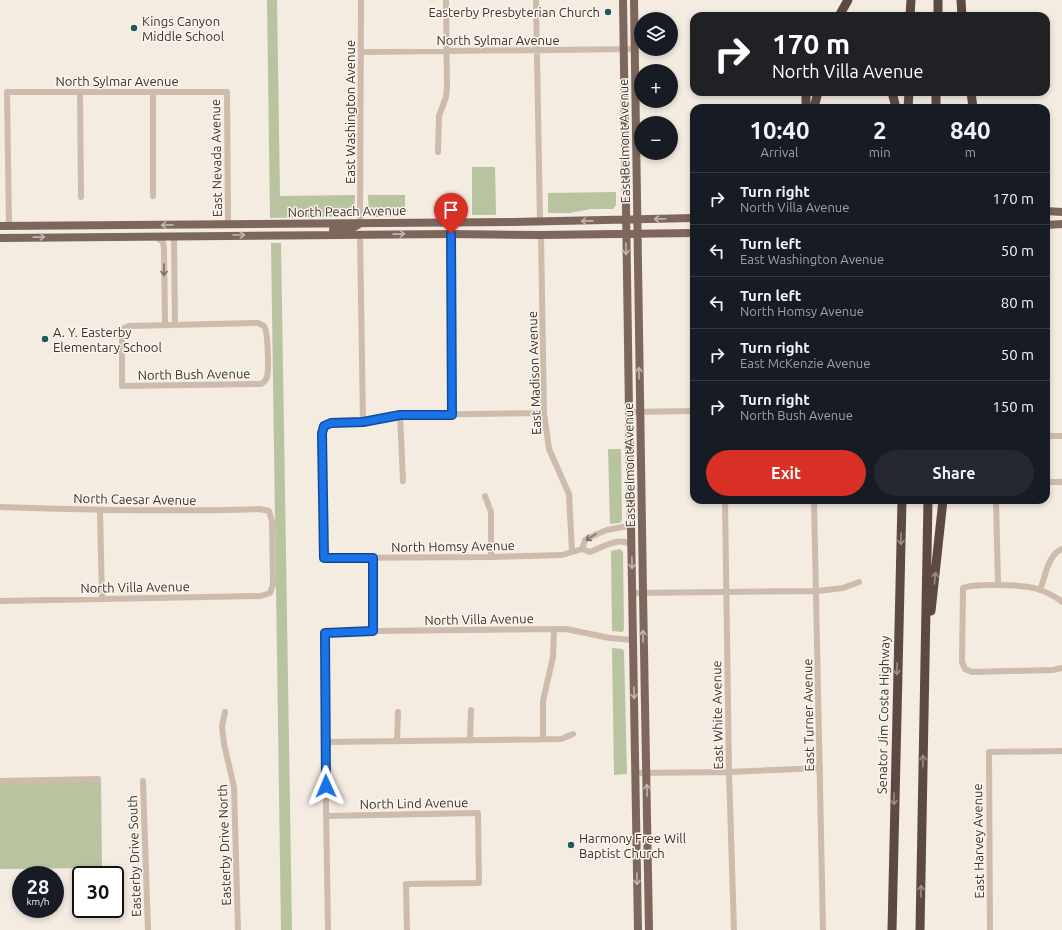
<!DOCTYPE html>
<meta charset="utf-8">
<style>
:root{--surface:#171b24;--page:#242831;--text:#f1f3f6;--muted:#9ea1a6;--line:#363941;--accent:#d93025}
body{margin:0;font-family:Ubuntu,sans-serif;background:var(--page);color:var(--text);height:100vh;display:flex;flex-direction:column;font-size:15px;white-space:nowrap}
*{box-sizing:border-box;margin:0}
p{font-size:13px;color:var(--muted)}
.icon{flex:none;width:22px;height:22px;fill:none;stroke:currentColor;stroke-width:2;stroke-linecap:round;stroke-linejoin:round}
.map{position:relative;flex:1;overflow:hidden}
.drawer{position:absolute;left:690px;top:104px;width:360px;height:400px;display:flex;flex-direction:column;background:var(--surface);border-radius:12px;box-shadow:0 2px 6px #0003}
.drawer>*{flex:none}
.hud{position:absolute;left:690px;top:12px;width:360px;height:84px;border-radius:12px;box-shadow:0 2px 6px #0003;background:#202124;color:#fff;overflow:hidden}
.fabs{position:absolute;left:634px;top:12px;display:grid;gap:8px}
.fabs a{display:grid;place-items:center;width:44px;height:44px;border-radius:50%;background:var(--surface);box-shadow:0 2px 6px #0003;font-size:20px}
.speed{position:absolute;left:12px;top:866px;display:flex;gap:8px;font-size:20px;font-weight:700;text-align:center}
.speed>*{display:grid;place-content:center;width:52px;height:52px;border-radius:50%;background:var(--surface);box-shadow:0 2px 6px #0003;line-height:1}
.speed small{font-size:10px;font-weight:400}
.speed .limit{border:2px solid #111;border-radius:6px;background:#fff;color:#111}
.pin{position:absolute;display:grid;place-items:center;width:34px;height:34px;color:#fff;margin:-41px -17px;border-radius:50% 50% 50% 0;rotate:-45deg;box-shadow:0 0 4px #0007}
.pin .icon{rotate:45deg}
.me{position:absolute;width:44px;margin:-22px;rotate:359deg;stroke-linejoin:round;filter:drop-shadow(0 0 3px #0008)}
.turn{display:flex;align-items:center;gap:14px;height:84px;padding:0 16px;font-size:18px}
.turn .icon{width:52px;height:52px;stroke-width:2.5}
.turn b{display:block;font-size:28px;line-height:34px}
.eta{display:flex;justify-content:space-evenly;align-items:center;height:68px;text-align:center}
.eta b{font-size:24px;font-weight:700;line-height:28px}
.primary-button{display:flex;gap:8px;margin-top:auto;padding:8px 16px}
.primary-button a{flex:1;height:46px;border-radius:24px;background:var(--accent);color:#fff;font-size:16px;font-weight:700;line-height:46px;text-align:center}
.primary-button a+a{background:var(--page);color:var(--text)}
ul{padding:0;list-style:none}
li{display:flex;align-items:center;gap:12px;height:52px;padding:0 16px;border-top:1px solid var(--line)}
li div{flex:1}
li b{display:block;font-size:15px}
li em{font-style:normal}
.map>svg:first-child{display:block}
</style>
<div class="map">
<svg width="1062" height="930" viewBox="0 0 1062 930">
<rect width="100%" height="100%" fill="#f4ebe1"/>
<path fill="#b8c4a0" d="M267,0H277L280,196L355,195L354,211L350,216L270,218Z
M472,167H495L496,215H472Z
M616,192V205L613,209H591L570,213H548V193Z
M368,195H405V216L373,217L369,215Z
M271,243H281L292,930H281Z
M608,449H621L622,520L620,523L610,524Z
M620,549L623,552L624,630L622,632L612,631L611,551Z
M612,648L622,649L624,651L627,774L614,775Z
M101,780L102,868L0,869V781Z"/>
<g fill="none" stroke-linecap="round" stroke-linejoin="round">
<path stroke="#cdbbac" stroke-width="6" d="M536,0L540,222
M361,52L635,49
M80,92L81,197
M153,92V196
M438,152L439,116L446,97L447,87L446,0
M360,223L361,0
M9,226L7,92H227L228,224
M451,234L452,415
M360,235L363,422
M541,235L544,413L549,449L569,494L572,552
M174,236L175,325
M156,237L163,242L164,248L165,325
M258,323L264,326C268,331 269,370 267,377C266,381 264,382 261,384L122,386V334L124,328L129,326Z
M629,412L694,411
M544,413L400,415L363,422L331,423L324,426L322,433L324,558L491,557L562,555L582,549L590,552C602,547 620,536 631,545
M400,415L403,481
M1046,436H1062
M1046,482H1062
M485,496L491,512V557
M725,500L729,772L734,930
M814,500L823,930
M996,500L998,585
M0,507C87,510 173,512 260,509L269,511L272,521L273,585L270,593L261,596L0,601
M100,511L102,599
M582,549L585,540L597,534L607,530L628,526L631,523
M1040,590C1045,578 1048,554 1062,549
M632,593L817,591L843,588L859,582
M1062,602C1054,595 1044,591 1034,588C1022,585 975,583 963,588L962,662L965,669L972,672L1053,670L1062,668
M373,631V558
M225,712L222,726L224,744L234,787L238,930
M543,739V701L553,657L554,629
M470,740L471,710
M397,741L398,712
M325,742L561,739L573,734
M635,773L729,772L820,768
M0,781L98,779
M143,781L148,930
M326,816L478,813L479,883L406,884L407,930
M328,930L325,742V633L373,631L566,629L610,638L633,640
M990,930L989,752L1062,751"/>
<path stroke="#7d675c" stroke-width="8" d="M623,0L629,412L638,930
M634,0L643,593L649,930
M1046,211L1062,212
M1046,225L1062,224
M0,226L513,222L694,218
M333,230C342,229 351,230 358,225
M0,238L451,234L541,235L694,233"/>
<path stroke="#5c4a42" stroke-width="9" d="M961,0L962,16
M839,16L848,0
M910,16L911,0
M938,16V0
M892,92L896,108
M971,92L973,108
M806,108V92
M814,108L818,92
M908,108L909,92
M936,108V92
M931,611L943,500
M892,930L902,500
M920,930L928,500"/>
</g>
<defs><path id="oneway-shaft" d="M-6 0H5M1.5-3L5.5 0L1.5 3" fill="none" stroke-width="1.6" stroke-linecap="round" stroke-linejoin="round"/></defs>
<g stroke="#c2b5ac">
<use href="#oneway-shaft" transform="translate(660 219) rotate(178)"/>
<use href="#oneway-shaft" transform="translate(587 221) rotate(179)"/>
<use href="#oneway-shaft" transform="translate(167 225) rotate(179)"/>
<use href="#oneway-shaft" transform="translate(399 234) rotate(-1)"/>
<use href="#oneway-shaft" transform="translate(239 235)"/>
<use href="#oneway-shaft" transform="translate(39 237) rotate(-1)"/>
<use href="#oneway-shaft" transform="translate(626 249) rotate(89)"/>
<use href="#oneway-shaft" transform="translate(639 373) rotate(-91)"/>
<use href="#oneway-shaft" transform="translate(632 563) rotate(89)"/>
<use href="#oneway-shaft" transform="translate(643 636) rotate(-91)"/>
<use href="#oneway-shaft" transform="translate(634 693) rotate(89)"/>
<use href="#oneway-shaft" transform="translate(647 790) rotate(-91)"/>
<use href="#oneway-shaft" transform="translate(637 879) rotate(89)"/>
</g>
<g stroke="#7d6f65">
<use href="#oneway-shaft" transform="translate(164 270) rotate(90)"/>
<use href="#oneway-shaft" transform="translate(591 537) rotate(149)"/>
</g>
<g stroke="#9c8e87">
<use href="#oneway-shaft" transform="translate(901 539) rotate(91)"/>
<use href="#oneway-shaft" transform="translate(935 578) rotate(-84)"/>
<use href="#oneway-shaft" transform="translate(897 669) rotate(91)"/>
<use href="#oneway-shaft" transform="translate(923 761) rotate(-89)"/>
<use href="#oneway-shaft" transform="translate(894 799) rotate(91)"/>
<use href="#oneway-shaft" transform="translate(921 891) rotate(-89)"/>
</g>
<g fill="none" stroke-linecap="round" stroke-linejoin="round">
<defs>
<path id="route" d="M326,786L325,633L373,631V558H324L322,433L324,426L331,423L363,422L400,415H452L451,234"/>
</defs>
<use href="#route" stroke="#114b97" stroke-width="10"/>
<use href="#route" stroke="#1a73e8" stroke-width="7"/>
</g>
<g fill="#1f5a5e" stroke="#fbf5ee" stroke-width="1.5">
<circle cx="608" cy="12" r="4"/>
<circle cx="134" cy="28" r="4"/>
<circle cx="45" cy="339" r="4"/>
<circle cx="571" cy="845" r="4"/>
</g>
<g text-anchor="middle" stroke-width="3" stroke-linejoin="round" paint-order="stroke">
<g font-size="13" fill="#3b302b" stroke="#fbf5ee" text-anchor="start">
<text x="600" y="17" text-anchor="end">Easterby Presbyterian Church</text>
<text x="142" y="26">Kings Canyon<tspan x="142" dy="15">Middle School</tspan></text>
<text x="53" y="337">A. Y. Easterby<tspan x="53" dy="15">Elementary School</tspan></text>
<text x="579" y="843">Harmony Free Will<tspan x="579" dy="15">Baptist Church</tspan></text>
</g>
<g font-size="13" fill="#3b302b" stroke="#fbf5ee">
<text x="498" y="45">North Sylmar Avenue</text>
<text x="117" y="86">North Sylmar Avenue</text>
<text transform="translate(350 112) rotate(-90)" y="5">East Washington Avenue</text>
<text transform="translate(624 141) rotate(-91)" y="5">East Belmont Avenue</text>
<text transform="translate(216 158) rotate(-91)" y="5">East Nevada Avenue</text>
<text transform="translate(347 211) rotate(-1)" y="5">North Peach Avenue</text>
<text transform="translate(534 373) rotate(-92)" y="5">East Madison Avenue</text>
<text transform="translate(194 374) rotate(-1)" y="5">North Bush Avenue</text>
<text transform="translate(629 465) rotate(-91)" y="5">East Belmont Avenue</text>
<text transform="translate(135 499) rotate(1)" y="5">North Caesar Avenue</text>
<text transform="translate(453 546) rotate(-1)" y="5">North Homsy Avenue</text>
<text transform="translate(135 587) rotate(-1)" y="5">North Villa Avenue</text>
<text transform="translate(479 619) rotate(-1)" y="5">North Villa Avenue</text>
<text transform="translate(717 715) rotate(-91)" y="5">East White Avenue</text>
<text transform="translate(808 715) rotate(-91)" y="5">East Turner Avenue</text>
<text transform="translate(883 715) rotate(-89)" y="5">Senator Jim Costa Highway</text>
<text transform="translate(414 803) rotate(-1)" y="5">North Lind Avenue</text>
<text transform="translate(978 841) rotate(-91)" y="5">East Harvey Avenue</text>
<text transform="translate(224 845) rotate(-92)" y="5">Easterby Drive North</text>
<text transform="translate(134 856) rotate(-92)" y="5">Easterby Drive South</text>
</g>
</g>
</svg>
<div class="fabs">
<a><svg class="icon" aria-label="layers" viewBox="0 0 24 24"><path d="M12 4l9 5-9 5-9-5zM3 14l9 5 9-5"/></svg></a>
<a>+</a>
<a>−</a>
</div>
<div class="speed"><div>28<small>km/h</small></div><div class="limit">30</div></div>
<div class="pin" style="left:451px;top:234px;background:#d93025"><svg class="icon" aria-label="arrive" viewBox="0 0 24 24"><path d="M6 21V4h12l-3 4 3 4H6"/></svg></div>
<svg class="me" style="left:326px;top:786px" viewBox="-20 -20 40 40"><path d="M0-17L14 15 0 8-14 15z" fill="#1a73e8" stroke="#fff" stroke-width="4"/></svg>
<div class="hud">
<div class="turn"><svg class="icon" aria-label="right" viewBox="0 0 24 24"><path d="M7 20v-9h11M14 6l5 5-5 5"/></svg><div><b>170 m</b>North Villa Avenue</div></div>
</div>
<section class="drawer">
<div class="eta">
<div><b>10:40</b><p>Arrival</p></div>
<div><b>2</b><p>min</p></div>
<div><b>840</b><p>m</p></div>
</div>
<ul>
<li><svg class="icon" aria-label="right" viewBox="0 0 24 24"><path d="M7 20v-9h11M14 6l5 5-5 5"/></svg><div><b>Turn right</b><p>North Villa Avenue</p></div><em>170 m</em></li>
<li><svg class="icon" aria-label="left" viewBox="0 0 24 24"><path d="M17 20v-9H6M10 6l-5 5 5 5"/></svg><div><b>Turn left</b><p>East Washington Avenue</p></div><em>50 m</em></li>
<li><svg class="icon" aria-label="left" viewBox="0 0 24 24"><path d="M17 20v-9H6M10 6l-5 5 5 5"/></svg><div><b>Turn left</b><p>North Homsy Avenue</p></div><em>80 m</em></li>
<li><svg class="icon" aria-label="right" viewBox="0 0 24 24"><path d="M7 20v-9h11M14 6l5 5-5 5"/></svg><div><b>Turn right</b><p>East McKenzie Avenue</p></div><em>50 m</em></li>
<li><svg class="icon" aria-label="right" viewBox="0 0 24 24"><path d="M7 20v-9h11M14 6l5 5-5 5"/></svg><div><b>Turn right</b><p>North Bush Avenue</p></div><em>150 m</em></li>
</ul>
<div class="primary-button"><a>Exit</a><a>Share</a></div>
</section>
</div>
